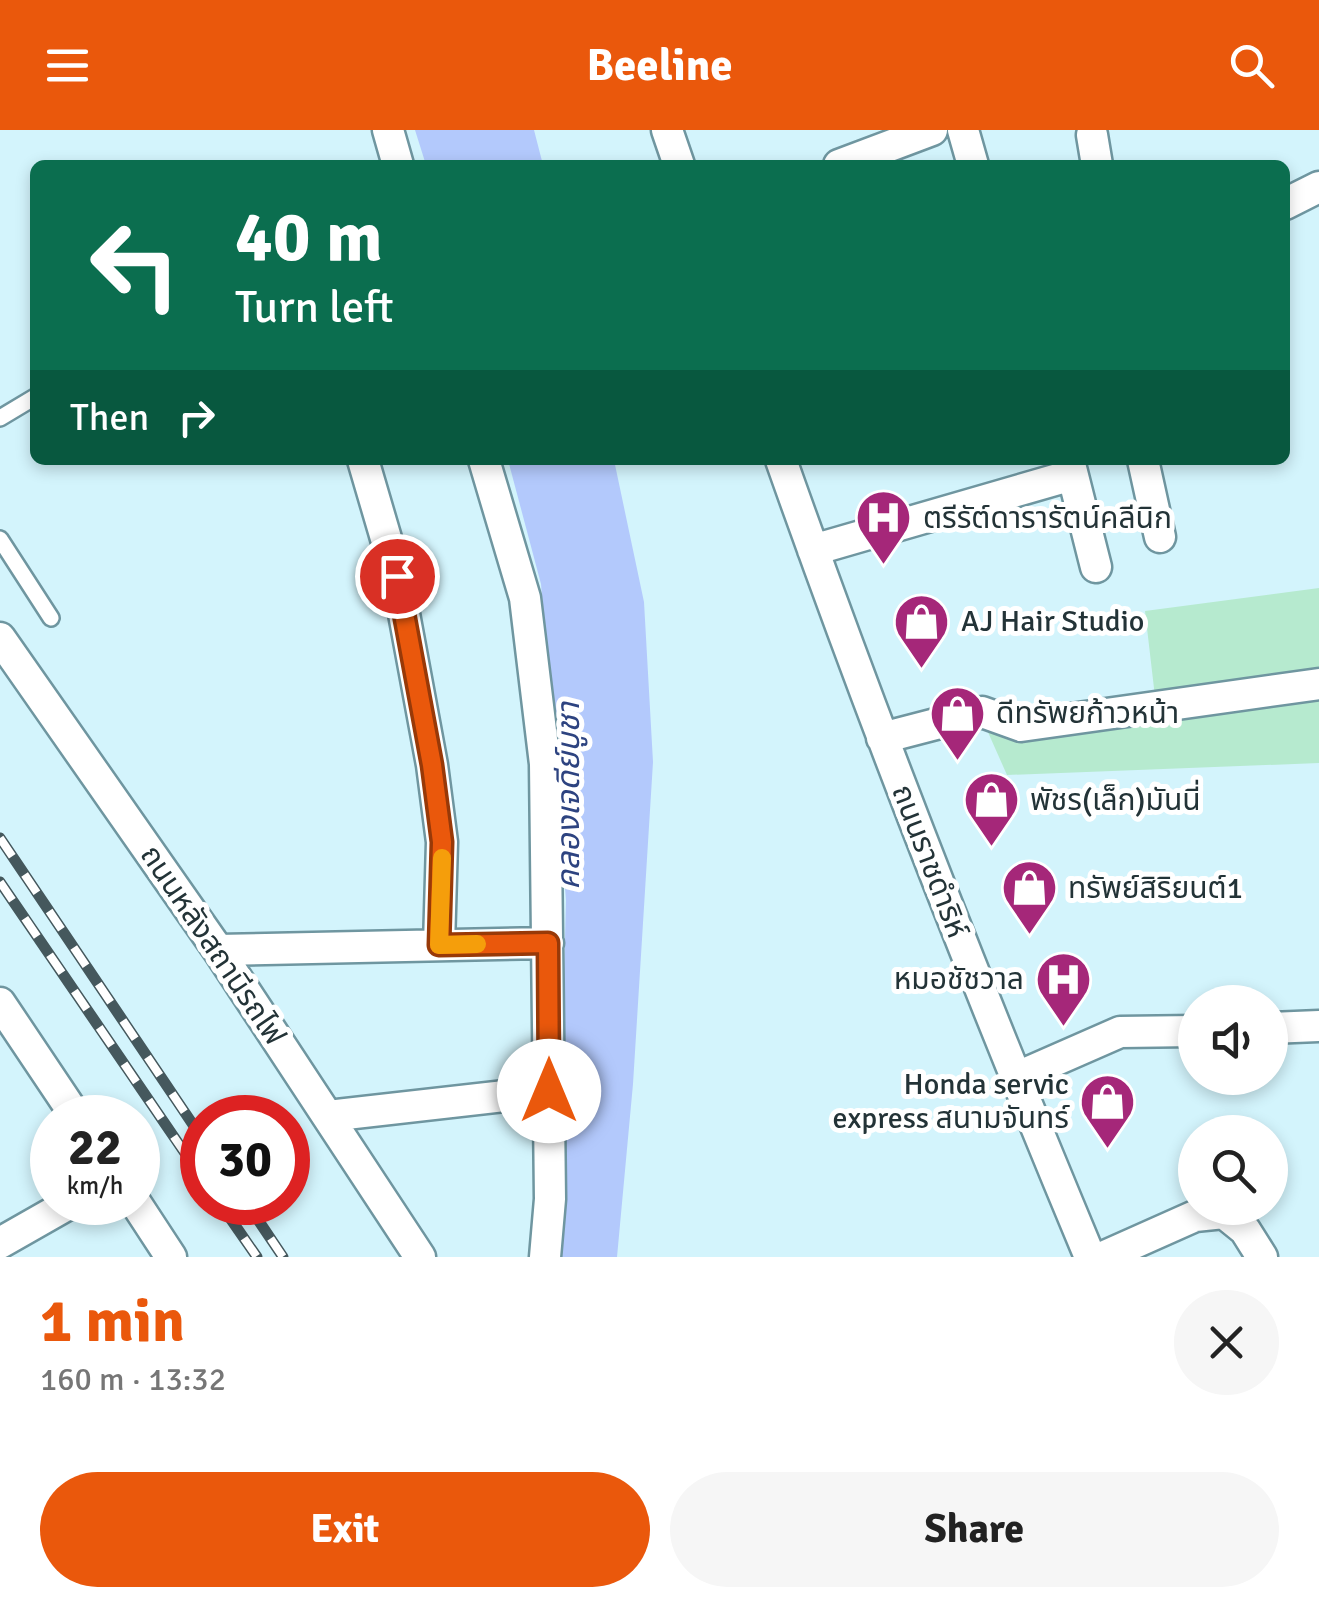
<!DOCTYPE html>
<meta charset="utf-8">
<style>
:root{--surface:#fff;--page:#f6f6f6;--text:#222;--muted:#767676;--accent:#ea580c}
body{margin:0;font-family:Signika,"Noto Sans Thai",sans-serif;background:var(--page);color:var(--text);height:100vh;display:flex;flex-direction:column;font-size:38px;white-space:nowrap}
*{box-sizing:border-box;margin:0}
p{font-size:32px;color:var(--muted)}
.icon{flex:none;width:55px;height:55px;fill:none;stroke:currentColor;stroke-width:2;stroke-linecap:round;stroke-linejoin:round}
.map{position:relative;height:1127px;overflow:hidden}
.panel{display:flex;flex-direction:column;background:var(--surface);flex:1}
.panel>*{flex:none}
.hud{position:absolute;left:30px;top:30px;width:1260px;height:305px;border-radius:15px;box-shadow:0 5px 15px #0003;background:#0b6e4f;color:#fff;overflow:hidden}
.fabs{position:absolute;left:1178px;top:855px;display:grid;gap:20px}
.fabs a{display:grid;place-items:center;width:110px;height:110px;border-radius:50%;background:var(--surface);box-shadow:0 5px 15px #0003;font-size:50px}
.speed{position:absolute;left:30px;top:965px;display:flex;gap:20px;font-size:50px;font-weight:700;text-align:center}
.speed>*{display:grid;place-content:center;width:130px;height:130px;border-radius:50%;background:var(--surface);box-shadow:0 5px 15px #0003;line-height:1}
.speed small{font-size:25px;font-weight:400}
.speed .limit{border:15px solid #d22;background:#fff;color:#111}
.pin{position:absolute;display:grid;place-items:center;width:85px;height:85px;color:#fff;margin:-42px;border:5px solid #fff;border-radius:50%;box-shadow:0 2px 10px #0007}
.me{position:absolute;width:110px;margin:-55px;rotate:0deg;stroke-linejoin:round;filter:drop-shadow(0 0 8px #0008)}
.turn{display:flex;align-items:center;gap:35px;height:210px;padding:0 40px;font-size:45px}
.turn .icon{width:130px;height:130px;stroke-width:2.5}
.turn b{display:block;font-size:70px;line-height:85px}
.then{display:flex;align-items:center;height:95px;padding:0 40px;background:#0003;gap:20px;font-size:38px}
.round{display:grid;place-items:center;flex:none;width:105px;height:105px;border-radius:52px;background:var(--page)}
.summary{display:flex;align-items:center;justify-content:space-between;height:170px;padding:0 40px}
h1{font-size:60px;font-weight:800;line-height:75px;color:var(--accent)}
.cta{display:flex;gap:20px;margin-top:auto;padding:20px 40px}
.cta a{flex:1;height:115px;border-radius:60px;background:var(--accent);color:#fff;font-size:40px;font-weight:800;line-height:115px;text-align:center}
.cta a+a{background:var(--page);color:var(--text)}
header{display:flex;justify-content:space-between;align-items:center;height:130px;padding:0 40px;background:var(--accent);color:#fff;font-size:45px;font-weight:800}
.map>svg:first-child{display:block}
</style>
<header><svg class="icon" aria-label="menu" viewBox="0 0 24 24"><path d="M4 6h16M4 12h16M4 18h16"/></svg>Beeline<svg class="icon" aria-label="search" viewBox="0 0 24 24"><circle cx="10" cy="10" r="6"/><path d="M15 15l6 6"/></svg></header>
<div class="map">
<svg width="1319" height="1127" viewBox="0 0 1319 1127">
<rect width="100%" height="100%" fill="#d3f4fc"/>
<path fill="#b6eacf" d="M1319,458V633L1007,645L983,591L1157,584L1145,481Z"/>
<path fill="#b3c9fc" d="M415,0H534L543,35H426Z
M508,330H614L644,472L653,632L633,954L617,1127H557L566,770L541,454Z"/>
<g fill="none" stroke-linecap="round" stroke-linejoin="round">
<defs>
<path id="service" d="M0,288L35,267
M0,409L51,488"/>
<path id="minor" d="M388,0L398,35
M667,0L679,35
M963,0L973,35
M1092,5L1097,35
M839,35L932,0
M1285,74L1319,57
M363,330L397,446L432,635L442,712L439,815
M484,330L525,468L545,634L550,1069L545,1127
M781,330C876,599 980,864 1090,1127
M1069,330L1096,437
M1143,330L1160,407
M813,420L1072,345
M0,508L218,820L420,1127
M882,608L982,582L1021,596L1319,554
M218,820L548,813
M0,873L77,988
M1270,898L1319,896
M1015,948L1120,902L1195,901
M328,986L549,961
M135,1072L171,1127
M0,1113L72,1072
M1103,1127L1195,1086L1224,1083L1245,1100L1262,1127"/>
</defs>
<use href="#service" stroke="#6f96a0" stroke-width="20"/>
<use href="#minor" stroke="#6f96a0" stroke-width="35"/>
<use href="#service" stroke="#fff" stroke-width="15"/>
<use href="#minor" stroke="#fff" stroke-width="30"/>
<defs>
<path id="rail" d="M0,708L202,1008
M0,752L202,1048
M219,1072L257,1127
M246,1072L283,1127"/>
</defs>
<use href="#rail" stroke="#45585d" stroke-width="11"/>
<use href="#rail" stroke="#fff" stroke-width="8" stroke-dasharray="22" stroke-linecap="butt"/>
</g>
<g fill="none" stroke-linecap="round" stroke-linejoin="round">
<defs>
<path id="route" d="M397,446L432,635L442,712L439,815L548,813L549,961"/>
</defs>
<use href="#route" stroke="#983908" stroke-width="25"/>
<use href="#route" stroke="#ea580c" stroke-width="18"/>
<path stroke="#f59e0b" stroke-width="18" d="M442,728L439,815L477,814"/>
</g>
<defs>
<symbol id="hospital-pin" viewBox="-11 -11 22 30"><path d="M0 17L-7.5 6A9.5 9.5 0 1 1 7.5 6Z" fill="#a52779" stroke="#fff"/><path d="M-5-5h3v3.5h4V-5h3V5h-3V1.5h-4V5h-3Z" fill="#fff"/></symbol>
<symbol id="shop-pin" viewBox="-11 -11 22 30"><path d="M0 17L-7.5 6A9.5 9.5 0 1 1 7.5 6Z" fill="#a52779" stroke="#fff"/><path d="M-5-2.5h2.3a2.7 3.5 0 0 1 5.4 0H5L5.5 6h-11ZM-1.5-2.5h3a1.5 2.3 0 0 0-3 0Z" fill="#fff"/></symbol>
</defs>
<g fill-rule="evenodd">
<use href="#hospital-pin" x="852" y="356" width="63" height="86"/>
<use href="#shop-pin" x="890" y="460" width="63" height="86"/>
<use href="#shop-pin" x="926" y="552" width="63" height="86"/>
<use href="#shop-pin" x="960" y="638" width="63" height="86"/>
<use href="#shop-pin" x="998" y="726" width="63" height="86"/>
<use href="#hospital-pin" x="1032" y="818" width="63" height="86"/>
<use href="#shop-pin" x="1076" y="940" width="63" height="86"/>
</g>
<g text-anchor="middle" stroke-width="10" stroke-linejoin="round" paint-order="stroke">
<g font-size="30" fill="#233337" stroke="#fff" text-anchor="start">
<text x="923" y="398">ตรีรัต์ดารารัตน์คลีนิก</text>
<text x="961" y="501">AJ Hair Studio</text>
<text x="996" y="593">ดีทรัพยก้าวหน้า</text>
<text x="1030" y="680">พัชร(เล็ก)มันนี่</text>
<text x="1068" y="768">ทรัพย์สิริยนต์1</text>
<text x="1024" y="859" text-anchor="end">หมอชัชวาล</text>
<text x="1069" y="964" text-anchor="end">Honda servic<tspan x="1069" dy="34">express สนามจันทร์</tspan></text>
</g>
<g font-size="30" fill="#233337" stroke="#fff">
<text transform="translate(930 731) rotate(69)" y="10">ถนนราชดำริห์</text>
<text transform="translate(213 815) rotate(56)" y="10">ถนนหลังสถานีรถไฟ</text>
</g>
<g font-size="32" font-style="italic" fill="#2d4380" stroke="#fff">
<text transform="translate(568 666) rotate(-90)" y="11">คลองเจดีย์บูชา</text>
</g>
</g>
</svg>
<div class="fabs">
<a><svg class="icon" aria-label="sound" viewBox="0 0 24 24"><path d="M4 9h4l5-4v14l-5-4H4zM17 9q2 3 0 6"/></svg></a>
<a><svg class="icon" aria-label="search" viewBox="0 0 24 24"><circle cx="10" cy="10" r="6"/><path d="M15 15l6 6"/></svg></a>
</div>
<div class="speed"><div>22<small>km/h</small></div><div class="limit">30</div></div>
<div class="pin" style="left:397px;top:446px;background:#d93025"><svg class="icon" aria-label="arrive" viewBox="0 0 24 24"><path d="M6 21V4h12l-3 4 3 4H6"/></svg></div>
<svg class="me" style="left:549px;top:961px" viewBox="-20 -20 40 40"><circle r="19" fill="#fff"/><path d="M0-13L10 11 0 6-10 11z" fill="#ea580c"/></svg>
<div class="hud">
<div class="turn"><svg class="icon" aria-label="left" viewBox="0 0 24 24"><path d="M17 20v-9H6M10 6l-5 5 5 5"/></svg><div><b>40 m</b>Turn left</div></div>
<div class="then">Then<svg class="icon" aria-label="right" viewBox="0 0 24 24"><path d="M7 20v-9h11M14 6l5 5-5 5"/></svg></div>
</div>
</div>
<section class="panel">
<div class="summary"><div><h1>1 min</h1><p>160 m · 13:32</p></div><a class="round"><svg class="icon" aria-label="close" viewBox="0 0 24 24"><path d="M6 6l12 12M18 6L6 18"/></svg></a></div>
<div class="cta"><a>Exit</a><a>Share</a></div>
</section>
